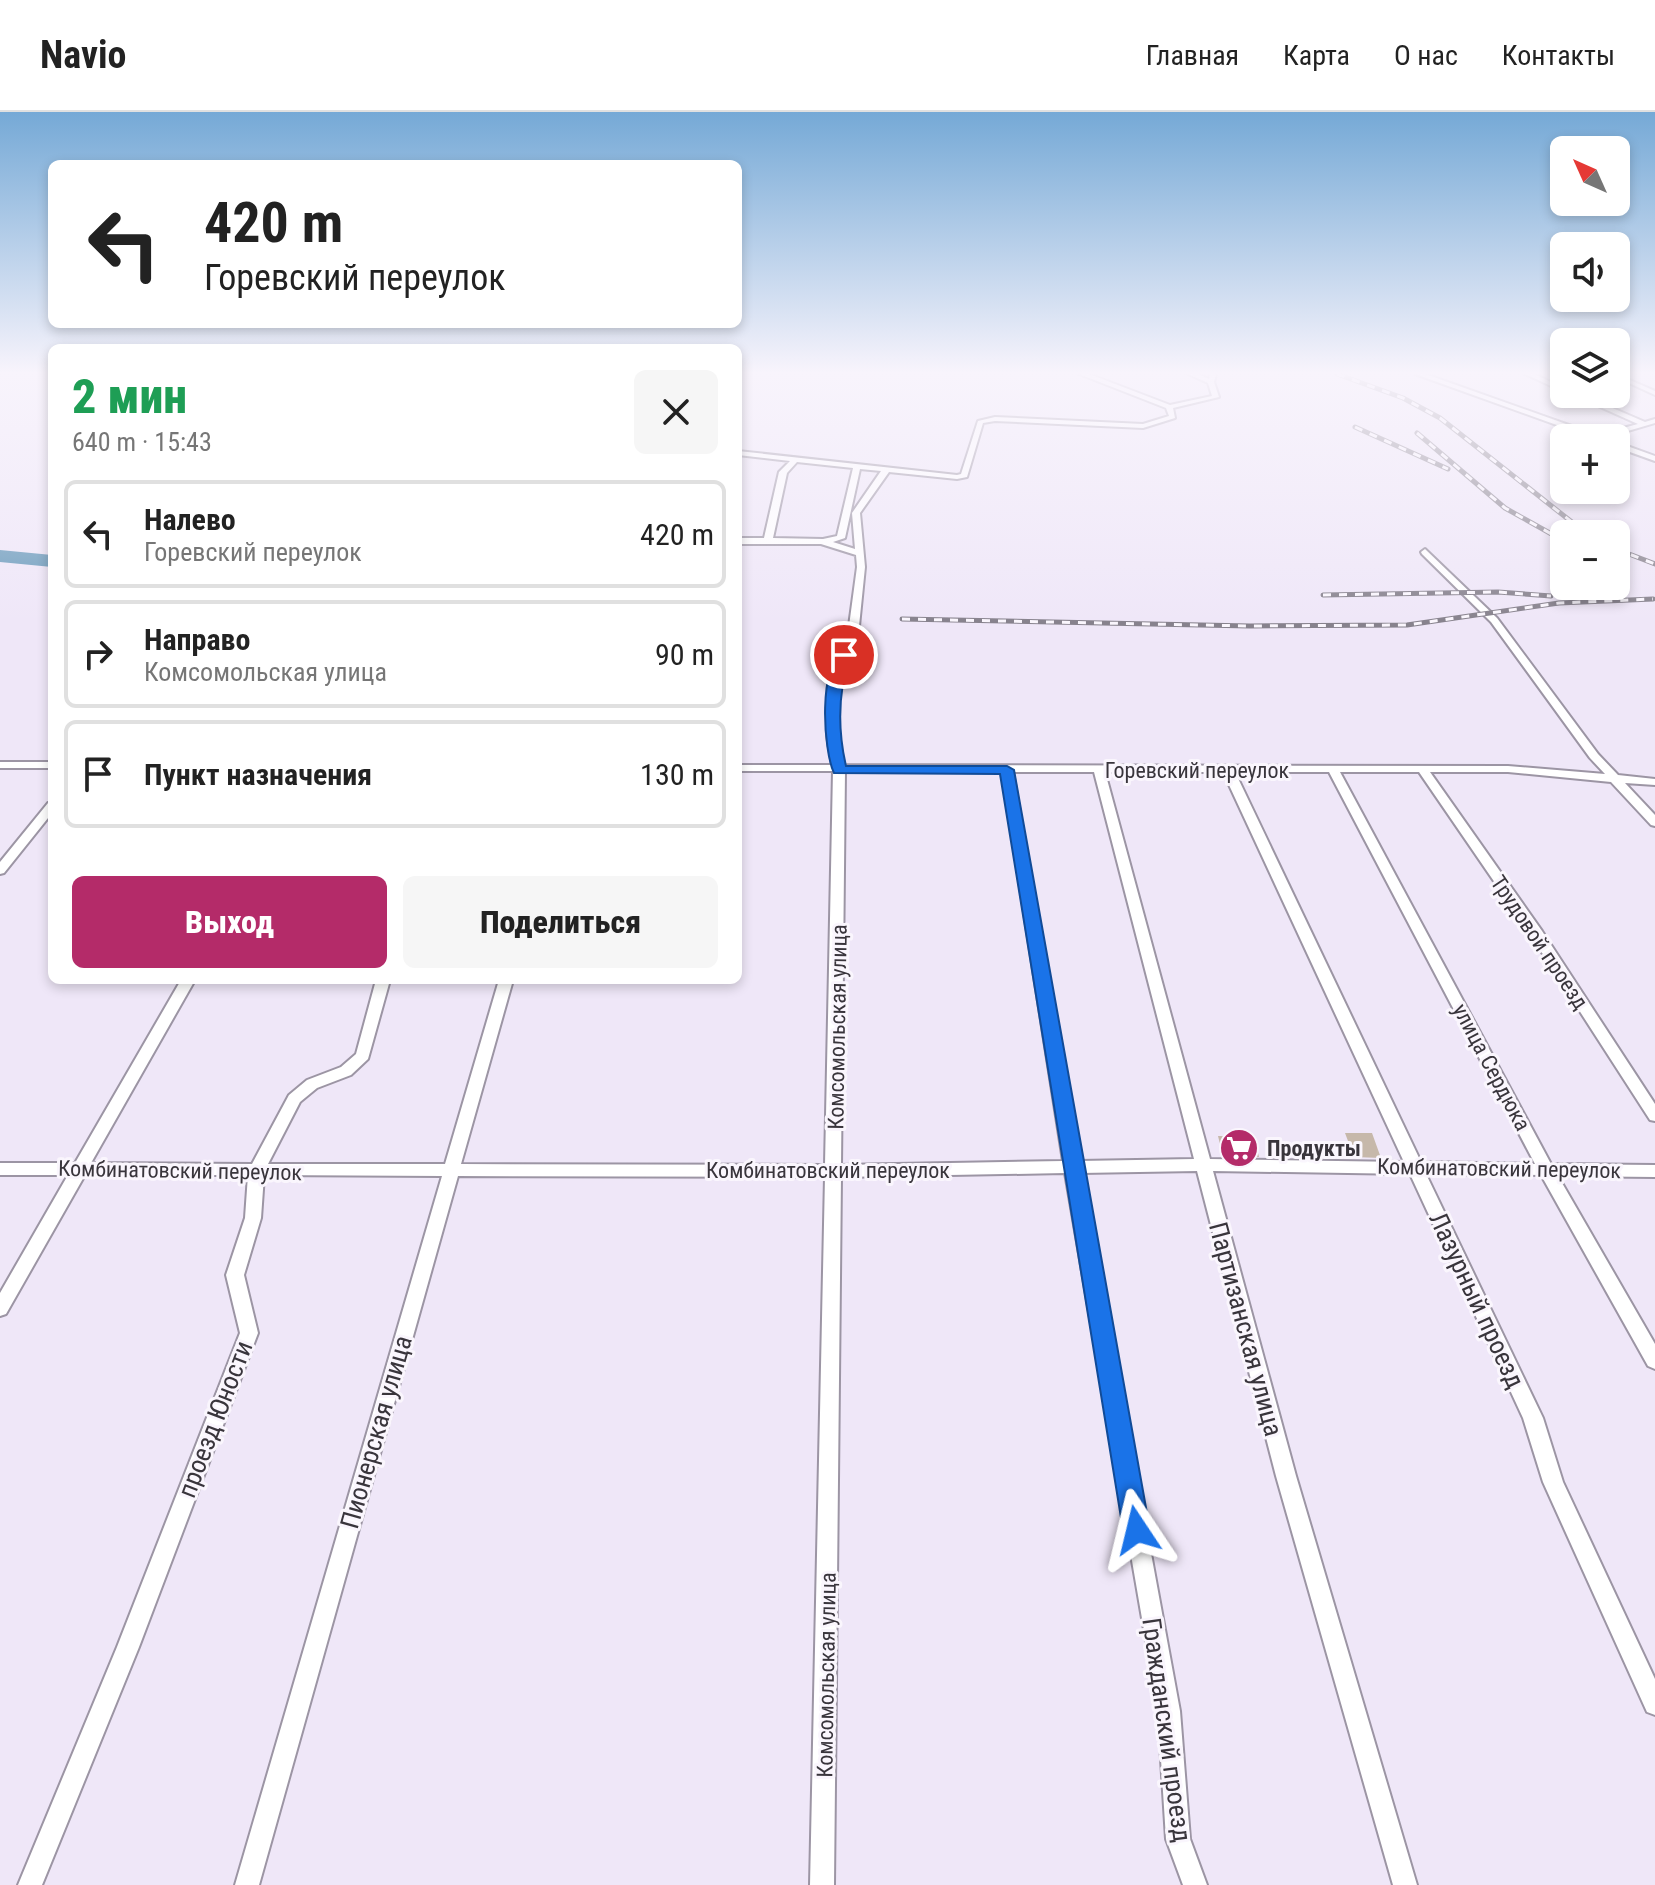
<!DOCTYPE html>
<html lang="ru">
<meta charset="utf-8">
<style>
:root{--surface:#fff;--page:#f6f6f6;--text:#222;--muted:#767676;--line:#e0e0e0;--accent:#b42b69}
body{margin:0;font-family:"Roboto Condensed",sans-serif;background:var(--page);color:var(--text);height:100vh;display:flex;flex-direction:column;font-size:30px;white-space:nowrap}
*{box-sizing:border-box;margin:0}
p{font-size:26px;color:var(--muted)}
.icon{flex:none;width:44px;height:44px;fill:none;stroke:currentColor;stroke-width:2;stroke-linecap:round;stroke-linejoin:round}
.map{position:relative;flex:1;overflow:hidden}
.drawer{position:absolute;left:48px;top:232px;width:694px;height:640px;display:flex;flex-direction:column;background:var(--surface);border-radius:12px;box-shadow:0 4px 12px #0003}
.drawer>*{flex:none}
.banner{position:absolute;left:48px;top:48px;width:694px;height:168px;border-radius:12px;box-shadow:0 4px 12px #0003;background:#fff;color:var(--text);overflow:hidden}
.needle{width:52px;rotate:315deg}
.controls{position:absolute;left:1550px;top:24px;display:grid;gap:16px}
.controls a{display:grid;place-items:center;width:80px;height:80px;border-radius:12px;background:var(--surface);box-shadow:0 4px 12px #0003;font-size:40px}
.pin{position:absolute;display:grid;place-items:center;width:68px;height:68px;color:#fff;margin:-34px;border:4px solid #fff;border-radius:50%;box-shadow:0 2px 8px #0007}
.me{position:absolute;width:88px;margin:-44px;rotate:350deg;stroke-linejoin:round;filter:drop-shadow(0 0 6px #0008)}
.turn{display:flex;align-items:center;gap:28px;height:168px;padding:0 24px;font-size:36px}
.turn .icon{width:104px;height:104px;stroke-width:2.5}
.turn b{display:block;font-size:56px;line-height:68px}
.round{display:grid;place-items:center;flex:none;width:84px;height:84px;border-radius:12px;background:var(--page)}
.head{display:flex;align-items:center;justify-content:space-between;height:136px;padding:0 24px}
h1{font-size:48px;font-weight:800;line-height:60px;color:#1e9e55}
.action{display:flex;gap:16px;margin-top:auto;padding:16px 24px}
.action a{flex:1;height:92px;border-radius:12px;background:var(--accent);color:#fff;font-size:32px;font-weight:800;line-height:92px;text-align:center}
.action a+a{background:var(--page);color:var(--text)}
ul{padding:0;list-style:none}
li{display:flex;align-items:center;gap:24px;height:108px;margin:0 16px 12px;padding:0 8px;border:4px solid var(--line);border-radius:12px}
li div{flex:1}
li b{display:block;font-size:30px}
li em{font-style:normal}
header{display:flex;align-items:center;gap:48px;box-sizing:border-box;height:112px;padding:0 40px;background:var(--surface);border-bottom:2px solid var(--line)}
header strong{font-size:38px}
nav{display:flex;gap:44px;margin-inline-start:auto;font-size:28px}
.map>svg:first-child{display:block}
</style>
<header>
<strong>Navio</strong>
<nav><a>Главная</a><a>Карта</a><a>О нас</a><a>Контакты</a></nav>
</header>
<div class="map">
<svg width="1655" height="1773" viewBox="0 0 1655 1773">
<rect width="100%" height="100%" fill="#efe7f8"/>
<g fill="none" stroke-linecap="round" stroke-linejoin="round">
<path fill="#6899ba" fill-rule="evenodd" d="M0,438L52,443V455L0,450Z"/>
</g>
<path fill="#c6b8aa" d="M1345,1021H1372L1381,1046L1354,1045Z
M1218,1024L1254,1025L1259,1045L1223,1044Z"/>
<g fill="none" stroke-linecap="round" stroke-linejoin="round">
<defs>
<path id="minor" d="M1079,262H1089L1170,293L1212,284L1208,271L1188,262H1198L1209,267L1210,262H1216L1214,270L1219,285L1173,296L1175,306L1143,316L995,309L983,311L967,365L957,367L889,360L860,401L865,455L859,514L839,572L837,624L844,653L1508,654L1605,662L1590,646L1491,510L1422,442L1421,440L1425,437L1497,506L1598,642L1618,663L1655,667V673L1625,671L1655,703V714L1651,713L1611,670L1508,660H1430L1542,819L1655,992V1009L1650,1008L1528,819L1419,660H1340L1551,1052L1655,1053V1065L1558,1064L1655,1232V1257L1648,1254L1541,1063L1426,1062L1543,1306L1563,1370L1655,1567V1603L1647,1600L1543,1370L1523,1306L1410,1062L1213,1059L1296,1364L1417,1773H1393L1276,1364L1197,1059L1081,1061L1180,1599L1190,1727L1207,1773H1183L1166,1727L1158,1599L1065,1061L841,1065L834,1773H810L825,1065L458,1064L259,1773H235L442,1064L264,1063L261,1106L244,1163L258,1221L139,1535L42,1773H18L117,1535L240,1221L226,1163L245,1106L248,1063H85L6,1202L0,1204V1181L68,1063H0V1051H75L181,868H195L91,1051L252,1052L289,983L307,968L341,955L356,942L376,868H390L368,947L351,963L317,976L300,990L268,1052H445L499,868H513L461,1052L825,1053L833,659H738V653H832L827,624L829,572L849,514L857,455L856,443L821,432H738V426H764L779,360L790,349L738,343V339L957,363L961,362L978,309L995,305L1143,312L1169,304L1166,296ZM797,350L853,356L837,424L823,427L773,426L787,361ZM860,357L881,359L852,401L855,437L833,430L845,426ZM845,659L1002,660L1063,1049L841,1053ZM1013,660H1094L1194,1047L1079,1049ZM1105,660H1223L1404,1050L1210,1047ZM1235,660H1329L1535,1052L1421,1050Z
M1415,262H1425L1597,323L1638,312L1571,282H1580L1645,310L1655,307V311L1604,326H1593Z
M1525,262H1534L1564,276V280Z
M1616,262L1655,279V283L1616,265Z
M1616,330L1655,344V349L1616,335Z
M0,650H52V656H0Z
M52,690V701L4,761L0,762V750L48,691Z"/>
</defs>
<use href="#minor" stroke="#9c95a4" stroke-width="4"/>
<use href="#minor" fill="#fff" fill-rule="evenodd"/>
<defs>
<path id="rail" d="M1337,262L1403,286L1440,306L1587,422
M1355,315L1448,357
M1417,321L1505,396L1564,429
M1616,437L1655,452
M1323,483L1498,480L1551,484
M902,507L1250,514L1407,513L1559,491L1653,487"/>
</defs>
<use href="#rail" stroke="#87828d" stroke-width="5"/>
<use href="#rail" stroke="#faf6fd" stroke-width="3" stroke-dasharray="8" stroke-linecap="butt"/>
</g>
<linearGradient id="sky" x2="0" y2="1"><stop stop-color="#75a9d6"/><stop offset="0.51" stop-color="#f8f4fc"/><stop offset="1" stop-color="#f8f4fc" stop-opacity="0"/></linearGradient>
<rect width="1655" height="511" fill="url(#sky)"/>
<path fill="#1a73e8" stroke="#114b97" stroke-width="2" d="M844,539L850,543C838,580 837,615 846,654H1007L1014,658L1150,1418L1146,1426L1137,1430L1127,1426L1123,1418L1000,662L834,661C823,638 818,551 844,539Z"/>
<defs>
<symbol id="supermarket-disc" viewBox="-11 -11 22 22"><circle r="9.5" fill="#b42b69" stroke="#faf6fd"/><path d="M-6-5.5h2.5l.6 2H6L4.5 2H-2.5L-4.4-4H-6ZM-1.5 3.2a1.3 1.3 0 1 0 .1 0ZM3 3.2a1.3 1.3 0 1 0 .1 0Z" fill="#fff"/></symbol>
</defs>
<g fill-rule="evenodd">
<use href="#supermarket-disc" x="1217" y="1014" width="44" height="44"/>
</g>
<g text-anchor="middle" stroke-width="6" stroke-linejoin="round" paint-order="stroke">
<g font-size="22" fill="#39353c" stroke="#faf6fd">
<text x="1197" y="666">Горевский переулок</text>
<text transform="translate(1540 830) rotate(56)" y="8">Трудовой проезд</text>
<text transform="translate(837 915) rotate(-89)" y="8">Комсомольская улица</text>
<text transform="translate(1492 955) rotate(62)" y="8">улица Сердюка</text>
<text transform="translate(1499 1056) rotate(1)" y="8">Комбинатовский переулок</text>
<text transform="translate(180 1058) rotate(1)" y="8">Комбинатовский переулок</text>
<text x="828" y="1066">Комбинатовский переулок</text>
<text transform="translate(826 1563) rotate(-89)" y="8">Комсомольская улица</text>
</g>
<g font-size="22" font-weight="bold" fill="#39353c" stroke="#faf6fd" text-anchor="start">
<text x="1267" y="1044">Продукты</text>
</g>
<g font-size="26" fill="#39353c" stroke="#faf6fd">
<text transform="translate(1477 1188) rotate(65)" y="9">Лазурный проезд</text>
<text transform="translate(1246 1217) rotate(75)" y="9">Партизанская улица</text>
<text transform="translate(215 1307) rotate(-69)" y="9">проезд Юности</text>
<text transform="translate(376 1320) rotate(-74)" y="9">Пионерская улица</text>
<text transform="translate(1167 1618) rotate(82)" y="9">Гражданский проезд</text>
</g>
</g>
</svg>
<div class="controls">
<a><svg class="needle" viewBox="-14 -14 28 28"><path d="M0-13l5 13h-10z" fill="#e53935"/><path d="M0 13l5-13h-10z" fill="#767676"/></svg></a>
<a><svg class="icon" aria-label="sound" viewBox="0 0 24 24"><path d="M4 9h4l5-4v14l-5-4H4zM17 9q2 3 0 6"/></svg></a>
<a><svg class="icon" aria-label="layers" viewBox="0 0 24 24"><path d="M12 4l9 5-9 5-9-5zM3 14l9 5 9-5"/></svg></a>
<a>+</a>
<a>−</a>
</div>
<div class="pin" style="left:844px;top:543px;background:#d93025"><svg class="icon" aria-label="arrive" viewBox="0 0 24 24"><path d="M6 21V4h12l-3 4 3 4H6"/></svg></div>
<svg class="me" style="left:1137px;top:1418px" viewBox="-20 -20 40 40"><path d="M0-17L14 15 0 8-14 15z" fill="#1a73e8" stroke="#fff" stroke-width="4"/></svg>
<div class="banner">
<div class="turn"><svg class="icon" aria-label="left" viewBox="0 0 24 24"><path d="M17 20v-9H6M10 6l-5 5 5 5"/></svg><div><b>420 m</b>Горевский переулок</div></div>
</div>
<section class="drawer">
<div class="head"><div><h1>2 мин</h1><p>640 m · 15:43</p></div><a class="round"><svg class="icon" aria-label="close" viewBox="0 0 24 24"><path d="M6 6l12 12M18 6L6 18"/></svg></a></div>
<ul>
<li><svg class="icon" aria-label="left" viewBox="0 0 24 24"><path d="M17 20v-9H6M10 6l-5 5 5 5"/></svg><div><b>Налево</b><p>Горевский переулок</p></div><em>420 m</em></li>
<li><svg class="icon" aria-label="right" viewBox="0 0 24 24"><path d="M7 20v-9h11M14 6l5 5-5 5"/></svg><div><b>Направо</b><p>Комсомольская улица</p></div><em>90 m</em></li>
<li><svg class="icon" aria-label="arrive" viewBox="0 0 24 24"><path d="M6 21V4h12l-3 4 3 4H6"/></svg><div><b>Пункт назначения</b></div><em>130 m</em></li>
</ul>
<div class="action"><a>Выход</a><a>Поделиться</a></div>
</section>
</div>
